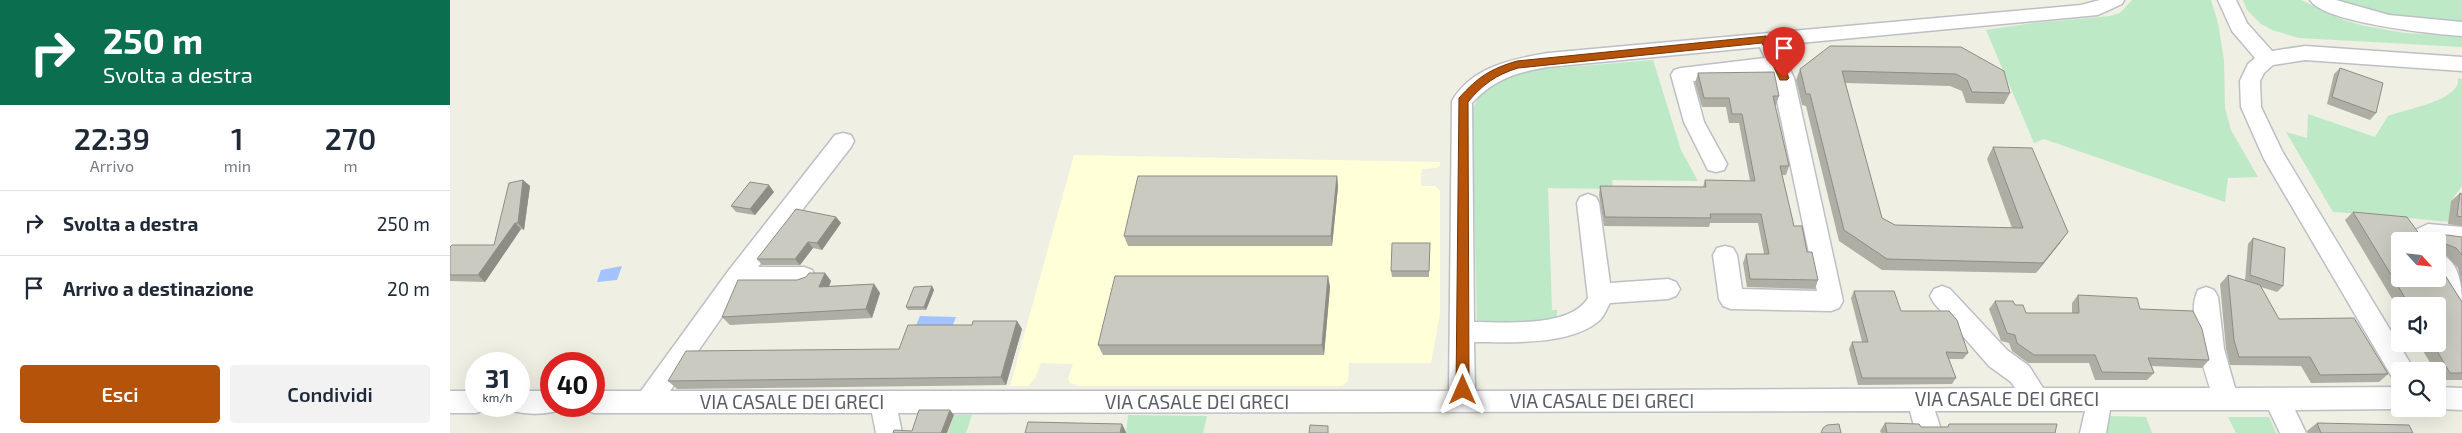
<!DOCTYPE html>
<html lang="it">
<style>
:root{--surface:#fff;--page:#f2f2f3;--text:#1f2937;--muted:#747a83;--line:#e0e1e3;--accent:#b45309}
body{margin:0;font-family:"Exo 2",sans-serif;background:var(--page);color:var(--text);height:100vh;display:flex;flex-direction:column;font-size:19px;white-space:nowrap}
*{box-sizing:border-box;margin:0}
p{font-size:16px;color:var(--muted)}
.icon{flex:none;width:28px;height:28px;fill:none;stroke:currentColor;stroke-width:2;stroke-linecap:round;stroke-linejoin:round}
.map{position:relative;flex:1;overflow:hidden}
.sheet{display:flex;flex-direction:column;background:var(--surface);width:450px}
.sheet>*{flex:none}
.guide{background:#0b6e4f;color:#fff;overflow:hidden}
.needle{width:32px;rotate:117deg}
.fabs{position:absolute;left:1941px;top:232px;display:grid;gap:10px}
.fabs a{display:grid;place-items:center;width:55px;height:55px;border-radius:5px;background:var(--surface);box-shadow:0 5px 20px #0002;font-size:25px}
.speed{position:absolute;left:15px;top:352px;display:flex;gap:10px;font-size:25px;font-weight:700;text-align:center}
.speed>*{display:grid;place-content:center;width:65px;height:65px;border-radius:50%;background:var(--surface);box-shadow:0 5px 20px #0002;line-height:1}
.speed small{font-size:12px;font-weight:400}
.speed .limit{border:8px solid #d22;background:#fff;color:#111}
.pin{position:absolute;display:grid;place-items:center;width:42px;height:42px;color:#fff;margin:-51px -21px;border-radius:50% 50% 50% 0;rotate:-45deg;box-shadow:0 0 5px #0007}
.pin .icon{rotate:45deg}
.me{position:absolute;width:55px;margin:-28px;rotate:0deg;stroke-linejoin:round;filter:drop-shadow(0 0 4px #0008)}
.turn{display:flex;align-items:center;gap:18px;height:105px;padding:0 20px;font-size:22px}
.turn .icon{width:65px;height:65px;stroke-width:2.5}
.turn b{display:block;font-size:35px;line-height:42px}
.eta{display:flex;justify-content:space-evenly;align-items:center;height:85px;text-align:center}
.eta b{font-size:30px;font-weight:600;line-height:35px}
.cta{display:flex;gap:10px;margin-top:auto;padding:10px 20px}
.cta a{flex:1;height:58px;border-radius:5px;background:var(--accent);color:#fff;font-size:20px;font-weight:600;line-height:58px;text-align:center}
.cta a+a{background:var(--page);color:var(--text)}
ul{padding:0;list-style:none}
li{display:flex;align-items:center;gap:15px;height:65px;padding:0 20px;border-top:1px solid var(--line)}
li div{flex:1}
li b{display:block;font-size:19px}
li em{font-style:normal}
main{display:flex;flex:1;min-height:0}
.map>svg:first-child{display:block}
</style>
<main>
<section class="sheet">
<div class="guide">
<div class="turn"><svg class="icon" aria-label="right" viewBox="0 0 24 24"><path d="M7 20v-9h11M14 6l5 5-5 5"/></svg><div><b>250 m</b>Svolta a destra</div></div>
</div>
<div class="eta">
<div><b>22:39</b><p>Arrivo</p></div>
<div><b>1</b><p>min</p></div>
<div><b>270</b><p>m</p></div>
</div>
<ul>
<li><svg class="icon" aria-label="right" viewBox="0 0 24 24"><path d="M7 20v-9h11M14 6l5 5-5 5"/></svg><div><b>Svolta a destra</b></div><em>250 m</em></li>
<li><svg class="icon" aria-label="arrive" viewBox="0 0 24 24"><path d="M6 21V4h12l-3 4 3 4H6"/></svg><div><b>Arrivo a destinazione</b></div><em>20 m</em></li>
</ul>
<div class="cta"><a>Esci</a><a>Condividi</a></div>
</section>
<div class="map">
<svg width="2012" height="433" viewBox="0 0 2012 433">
<rect width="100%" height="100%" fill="#efefe3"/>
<path fill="#ffffd8" d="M624,155L990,162V166L986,168L972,169L971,176V186H985L990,191V314L981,363H899L898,381L891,386H629L620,383L618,379L623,364L591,363L585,378L578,386H560Z"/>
<path fill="#bde9c7" d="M1682,0H1761L1768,23L1774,60L1775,108L1781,130L1808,177L1778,178L1775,202L1594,139L1584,143L1536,30L1583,23L1660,16L1670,13Z
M1793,0H1851L1894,20L1915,26L1955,33L2012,36V47L1849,38L1822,30L1811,24L1797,10Z
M1882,0H2012V22L1940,18Z
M1203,60L1231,150L1248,181L1162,180L1163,189L1098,188L1102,310H1107V321L1027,324L1022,112C1037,68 1092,69 1131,66C1155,64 1179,62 1203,60Z
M2008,78L2012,79V186L2001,201L1999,222L1960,218L1948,225L1945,216L1883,212L1836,132L1857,138L1858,114L1925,137L1938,116C1955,109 2011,101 2008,78Z
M504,415H522L516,433H498Z
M678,415L757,416L753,433H676Z
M1659,416L1696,417L1702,433H1656Z
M1778,417H1819L1826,433H1786Z"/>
<path fill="#a3c3ff" d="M172,266L167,280L147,282L151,270Z
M470,316L506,317L501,330H464Z"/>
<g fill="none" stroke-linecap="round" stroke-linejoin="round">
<defs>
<path id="minor" d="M1650,0H1674L1672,4L1648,15L1328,45L1344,78L1393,301L1389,308L1381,311L1281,309L1273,306L1269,299L1263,255L1267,248L1275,246L1283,248L1287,255L1292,289L1367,291L1321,72L1243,81L1254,122L1277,164L1274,170L1266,172L1258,170L1234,122L1221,75L1224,70L1231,68L1315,58L1310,47L1098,67C1067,72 1044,79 1022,103L1024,322C1055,322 1120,328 1138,298L1127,203L1130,197L1138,194L1146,197L1149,203L1160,283L1218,279L1226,282L1230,289L1226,296L1218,299L1160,303C1157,308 1154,316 1150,320C1121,346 1061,342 1024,342L1025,391L1565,388L1561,382L1539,366L1484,303L1480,296L1484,289L1492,286L1500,289L1557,350L1579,366L1593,388H1760C1752,363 1736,313 1748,290L1756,287L1764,290L1768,297L1774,349L1785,388L1950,387L1951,409L1845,410L1856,433H1830L1819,410H1660L1656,433H1630L1635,411H1485L1492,433H1466L1460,411L448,413L452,433H426L422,413H144L135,410L133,406H144V391H191L279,270L385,135L393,133L401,135L404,141L401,147L308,267H354L362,270L366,277L362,284L354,287H293L220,391H999L1002,101C1022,67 1062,59 1098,53L1631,5Z
M1768,0H1786L1797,23L1822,51L1855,46L2012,57V71L1855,60L1823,65L1814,73L1810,81L1811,107L1832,151L1965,371H1950V381L1943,379L1814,159L1791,107L1790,81L1798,64L1805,58L1782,31Z
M1860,0H1886L1939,15L2012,22V36C1984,34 1874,23 1860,0Z
M1978,224L2012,227V245L1988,241H1962L1960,237L1963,231Z
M1988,253C2012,261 2012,290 2012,311L2004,308L1986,279Z
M1988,387L2012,388V410L1987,409Z
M0,391H26V406H37L35,410L26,413H0Z
M69,391H101V406H112L110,410C95,415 75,415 60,410L58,406H69Z"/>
</defs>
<use href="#minor" stroke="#bdbfc6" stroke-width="3"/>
<use href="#minor" fill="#fff" fill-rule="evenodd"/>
</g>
<path fill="#aeaea5" d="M1511,47L1560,93L1554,104L1516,103L1512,91L1500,86L1395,83L1432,218L1445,225L1562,228L1537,159L1543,147L1610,243L1586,273L1432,270L1389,241L1356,106L1352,105L1346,80L1350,69Z
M1890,68L1926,113L1920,120L1877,104L1884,74Z
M1248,73L1329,96L1326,105H1325L1339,166L1336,175H1332L1344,226L1357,252L1368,280L1365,289L1297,287L1293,263L1296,254H1314L1308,223H1260L1259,227L1154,226L1149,195L1150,186L1253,187L1255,180L1300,181L1289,123H1279L1276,107H1252L1245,83Z
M887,176L888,187L882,246H678L674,236Z
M73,180L80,186L74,230L71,229L35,282L0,281V247L44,245Z
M324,192L305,215L286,212L281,206Z
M2010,193L2012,194V226L1998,224L2001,201Z
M1903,212L1970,235L2012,237V287L2008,268L1997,256L1995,255L1993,272L2012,302V380H1991L1988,375V371H1985L1969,344H1988V306H1950V312L1895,220Z
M386,217L391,223L372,250L363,248L350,265H312L307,259Z
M1803,238L1833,286L1827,292L1811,287L1829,319L1938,374L1929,382L1861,383L1851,366L1780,365L1776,349L1770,284L1778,275L1795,281L1798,244Z
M980,243L979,277H942L941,271Z
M375,273L381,281L379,286L424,284L430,293L422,318L280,325L272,317L347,280Z
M878,276L880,287L874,355H653L648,345Z
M482,286L484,290L476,310H458L456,307Z
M1404,291L1451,311L1518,353L1513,359H1499L1506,378L1502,384L1408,385L1399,349L1402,342H1412L1401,298Z
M1628,295L1690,309L1759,360L1752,368L1702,366L1704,373L1697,380H1645L1639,363H1578L1562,351L1559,343L1551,341L1539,309L1545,301L1565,305L1576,313H1622V303Z
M567,321L572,329L556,385L227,389L218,381L449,349L522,325Z
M1435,423L1471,427H1497L1499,424L1605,433H1431L1430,431Z
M1867,423L1963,433H1858L1857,431Z"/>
<path fill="#8d8d86" d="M887,176L888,187L882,246L881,236Z
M73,180L80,186L74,230L68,223Z
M319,185L324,192L305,215L300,209Z
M386,217L391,223L372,250L367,243Z
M65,223L71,229L35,282L28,275Z
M1618,232L1610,243L1586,273L1593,263Z
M358,242L363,248L350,265L345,259Z
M375,273L381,281L376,295L369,287Z
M878,276L880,287L874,355L872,345Z
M424,284L430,293L422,318L416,309Z
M482,286L484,290L476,310L474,307Z
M567,321L572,329L556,385L551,377Z
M500,410L504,415L497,433H491Z
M672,424L676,432V433H670Z"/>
<path fill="#cacac0" stroke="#8d8d86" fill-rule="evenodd" d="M1380,46L1511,47L1554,71L1560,93L1522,92L1517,80L1506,74L1392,71L1432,218L1445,225L1573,228L1543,147L1582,148L1618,232L1593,263L1437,259L1394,230L1360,94H1356L1350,69Z
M1890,68L1933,83L1926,113L1882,97Z
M1324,72L1329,96H1323L1339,166H1330L1344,226H1352L1357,252H1362L1368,280L1300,279L1296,254H1319L1311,214H1260L1261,218L1155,217L1150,186L1256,187L1255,180L1305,181L1292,114H1282L1279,98H1254L1248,73Z
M688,176H887L881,236H674Z
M73,180L68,223H65L28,275H0V247L2,245H44L59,183Z
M300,182L319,185L300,209L281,206Z
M2010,193L2012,194V217L2007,216Z
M346,209L386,217L367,243L358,242L345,259H307Z
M1903,212L1957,217L1970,235H1997L2012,237V255L2006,248L1996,244L1993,272L2012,302V373H2000L1983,344H1988V306H1960ZM1950,241H1988V279H1950Z
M1803,238L1835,248L1833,286L1800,275Z
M942,243H980L979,271H941Z
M359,273H375L369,287L424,284L416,309L272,317L288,280H347L356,277Z
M1778,275L1810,285L1829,319L1904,318L1938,374L1870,375L1860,357H1789L1784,340Z
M665,276H878L872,345H648Z
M482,286L474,307H456L464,287Z
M1404,291H1444L1451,311H1499L1507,320L1518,353L1496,352L1506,378H1412L1402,342H1418Z
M1628,295L1687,298L1690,309L1743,311L1752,329L1759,360L1698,358L1704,373L1652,372L1645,355H1584L1567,343L1565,335L1557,333L1545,301H1563L1565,305H1573L1576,313H1629Z
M523,321H567L551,377L218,381L236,351L449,349L458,325H522Z
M469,410H500L491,433H443L444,430L462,431Z
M578,422L672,424L670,433H575Z
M1435,423L1469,424L1471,427H1498L1499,424H1607L1605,433H1437Z
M1867,423L1959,425L1963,433H1871Z
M1389,424L1391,433H1371L1373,428L1377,425Z
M860,425L878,426V433H859Z"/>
<path fill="#b45309" stroke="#753606" d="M1316,36L1321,40L1339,78L1337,80H1330L1312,43L1068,68C1046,75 1033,84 1018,102L1019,390L1017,394H1008L1006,390L1009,98C1028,77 1040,69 1067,61Z"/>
<g text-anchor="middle" stroke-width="5" stroke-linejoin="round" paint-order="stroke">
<g font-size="19" fill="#5b5d65" stroke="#fff">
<text x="1557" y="406">VIA CASALE DEI GRECI</text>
<text x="1152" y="408">VIA CASALE DEI GRECI</text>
<text x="342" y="409">VIA CASALE DEI GRECI</text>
<text x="747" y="409">VIA CASALE DEI GRECI</text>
</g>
</g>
</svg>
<div class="fabs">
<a><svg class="needle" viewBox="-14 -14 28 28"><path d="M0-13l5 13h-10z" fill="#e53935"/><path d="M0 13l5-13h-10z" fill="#747a83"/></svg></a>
<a><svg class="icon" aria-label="sound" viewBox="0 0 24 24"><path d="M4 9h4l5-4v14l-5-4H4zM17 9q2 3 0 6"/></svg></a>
<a><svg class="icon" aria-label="search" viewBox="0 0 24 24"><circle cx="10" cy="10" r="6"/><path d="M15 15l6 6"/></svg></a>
</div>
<div class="speed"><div>31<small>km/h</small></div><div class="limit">40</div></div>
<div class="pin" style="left:1334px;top:78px;background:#d93025"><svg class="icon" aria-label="arrive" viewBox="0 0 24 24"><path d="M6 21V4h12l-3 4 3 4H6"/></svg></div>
<svg class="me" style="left:1013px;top:390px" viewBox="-20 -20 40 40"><path d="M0-17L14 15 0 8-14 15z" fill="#b45309" stroke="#fff" stroke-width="4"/></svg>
</div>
</main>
